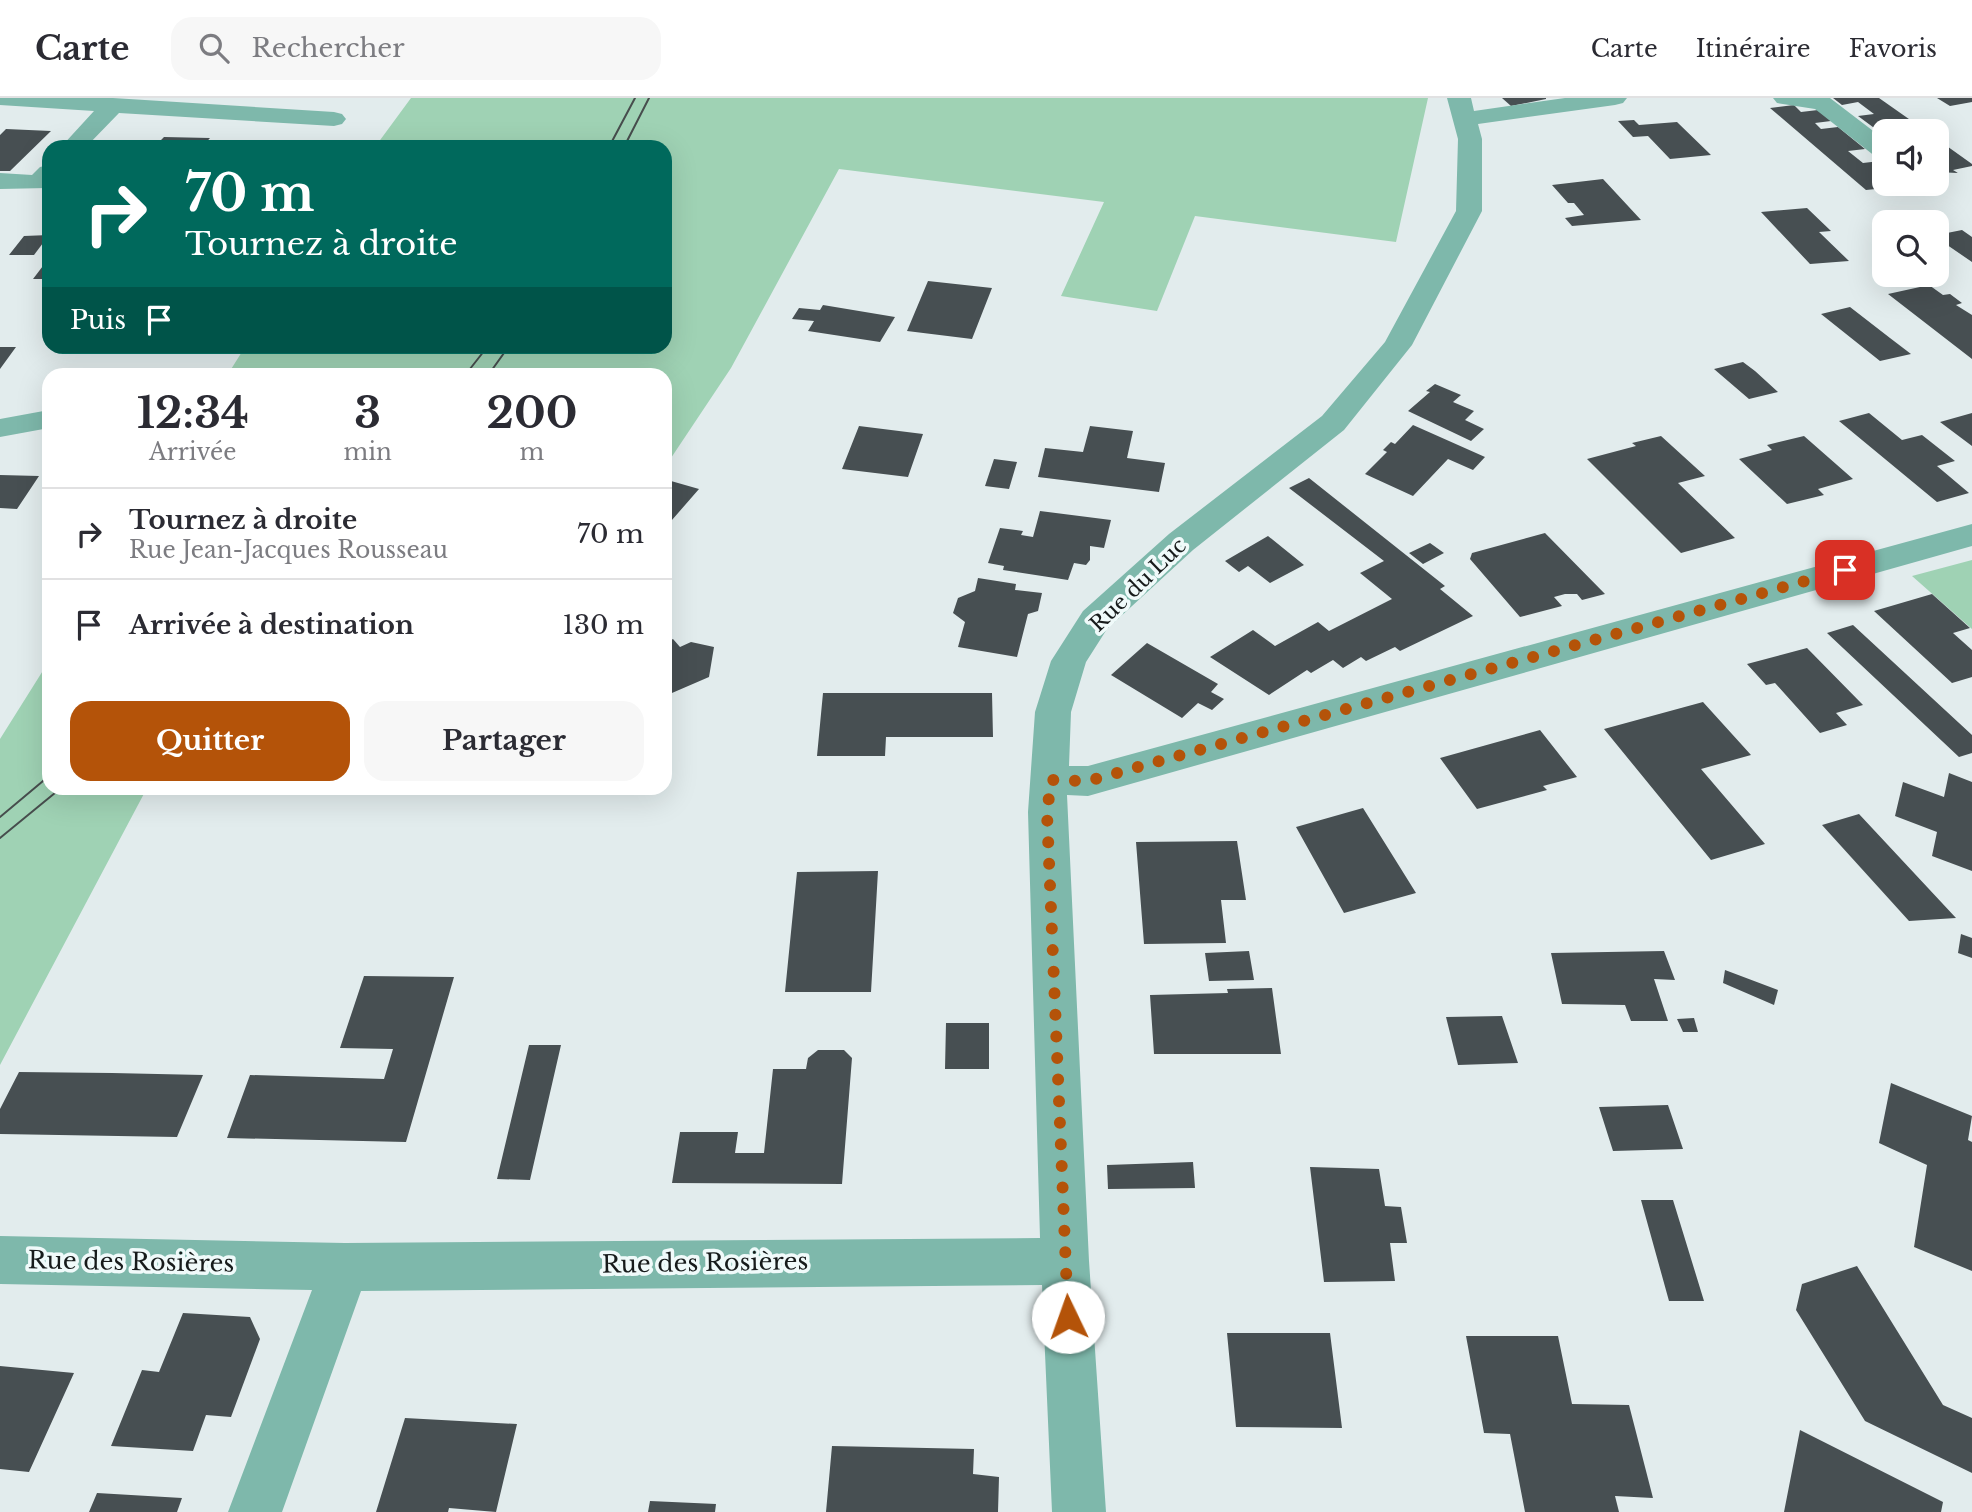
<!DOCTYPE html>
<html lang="fr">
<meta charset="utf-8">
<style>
:root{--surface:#fff;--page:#f7f7f7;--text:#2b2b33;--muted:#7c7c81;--line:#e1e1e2;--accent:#b45309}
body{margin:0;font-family:"Libre Baskerville",serif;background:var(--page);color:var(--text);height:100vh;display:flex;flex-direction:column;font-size:26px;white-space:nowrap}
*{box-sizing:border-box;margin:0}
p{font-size:23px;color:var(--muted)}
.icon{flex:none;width:38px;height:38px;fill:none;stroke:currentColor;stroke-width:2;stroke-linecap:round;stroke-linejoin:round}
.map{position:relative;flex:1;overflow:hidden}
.sheet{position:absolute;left:42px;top:270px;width:630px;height:427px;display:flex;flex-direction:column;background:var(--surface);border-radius:21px;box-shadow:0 7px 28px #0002}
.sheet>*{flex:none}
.banner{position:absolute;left:42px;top:42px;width:630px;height:214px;border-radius:21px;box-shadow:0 7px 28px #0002;background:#00695c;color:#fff;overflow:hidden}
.fabs{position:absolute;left:1872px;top:21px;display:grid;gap:14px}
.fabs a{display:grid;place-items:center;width:77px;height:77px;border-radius:14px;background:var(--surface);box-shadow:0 7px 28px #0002;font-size:35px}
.pin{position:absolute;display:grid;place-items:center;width:60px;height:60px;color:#fff;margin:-30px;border-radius:14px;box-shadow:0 4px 10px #0006}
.me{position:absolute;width:77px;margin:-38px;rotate:357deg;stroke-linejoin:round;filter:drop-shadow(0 0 5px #0008)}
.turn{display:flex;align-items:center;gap:24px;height:147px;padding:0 28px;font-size:32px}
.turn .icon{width:91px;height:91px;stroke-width:2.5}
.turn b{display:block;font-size:49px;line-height:60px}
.then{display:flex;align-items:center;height:66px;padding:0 28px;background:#0003;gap:14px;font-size:26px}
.eta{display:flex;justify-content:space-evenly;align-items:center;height:119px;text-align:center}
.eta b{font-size:42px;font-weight:700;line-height:49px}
.cta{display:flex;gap:14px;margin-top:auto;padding:14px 28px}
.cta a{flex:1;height:80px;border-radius:21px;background:var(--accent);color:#fff;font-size:28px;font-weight:700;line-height:80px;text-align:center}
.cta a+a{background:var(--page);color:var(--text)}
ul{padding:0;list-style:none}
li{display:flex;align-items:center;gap:21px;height:91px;padding:0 28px;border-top:2px solid var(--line)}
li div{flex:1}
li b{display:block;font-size:26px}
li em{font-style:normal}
header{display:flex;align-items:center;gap:42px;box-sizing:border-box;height:98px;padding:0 35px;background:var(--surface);border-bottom:2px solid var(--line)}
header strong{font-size:33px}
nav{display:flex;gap:38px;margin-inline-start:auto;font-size:24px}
.search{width:490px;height:63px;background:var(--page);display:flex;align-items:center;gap:18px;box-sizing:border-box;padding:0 24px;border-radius:21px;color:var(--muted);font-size:26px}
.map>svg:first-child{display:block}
</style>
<header>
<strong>Carte</strong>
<div class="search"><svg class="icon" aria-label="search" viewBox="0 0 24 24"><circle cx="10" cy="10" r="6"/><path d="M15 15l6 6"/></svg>Rechercher</div>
<nav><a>Carte</a><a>Itinéraire</a><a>Favoris</a></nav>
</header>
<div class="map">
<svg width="1972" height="1414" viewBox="0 0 1972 1414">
<rect width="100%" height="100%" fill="#e2eced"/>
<path fill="#9fd2b4" d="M411,0H1428L1396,144L1195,118L1157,213L1061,198L1104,104L839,71L731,270L665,369V276H228L245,249L665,248V49H375Z
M1972,462V531L1912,478Z
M49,563V690H147L0,967V641Z"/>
<path fill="#474f52" d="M1502,0H1546V1L1511,8Z
M1833,0H1879L1926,33H1885V38L1858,18L1874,16L1858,4L1842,7Z
M1937,0H1972V4L1950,8Z
M1794,7L1801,14L1818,12L1831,23L1815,25L1821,31L1838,29L1865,51L1848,53L1863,65L1880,63L1885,67V86L1907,88L1866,92L1770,10Z
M1634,22L1639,27L1677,24L1711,57L1670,61L1648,38L1633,39L1618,23Z
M6,31L51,33L10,73H0V37Z
M164,39L210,40L202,49H154Z
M1937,41L1972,66V68L1953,72L1958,75L1937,74Z
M1603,81L1641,122L1572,128L1565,120L1584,117L1574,105H1568L1552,87Z
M1807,110L1831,133L1819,134L1849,163L1810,166L1761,114Z
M1962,132L1972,139V164L1937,140V137Z
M49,137L34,157H9L24,138Z
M49,160V181H33Z
M928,183L992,190L972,241L907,233Z
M1929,187L1943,197L1950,196L1962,205L1956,207L1972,217V261L1888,196Z
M823,207L895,219L880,244L808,233L814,223L792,221L799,210L820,212Z
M1850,209L1890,240L1911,256L1880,263L1821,216Z
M0,249H16L0,271Z
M1743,264L1755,273L1778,294L1749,301L1714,271Z
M1435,286L1461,297L1453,304L1474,313L1465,322L1484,331L1471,343L1408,313L1430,294L1426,293Z
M1869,315L1902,342L1922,337L1955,363L1937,368L1969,395L1937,404L1839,323Z
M1972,315V348L1940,324Z
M1413,327L1485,359L1473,372L1448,361L1413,398L1365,376L1387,354L1383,352L1391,344L1395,346Z
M859,328L923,336L908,379L842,371Z
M1090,328L1133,333L1127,360L1165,365L1159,394L1038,379L1045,350L1083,354Z
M1661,338L1705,378L1678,385L1735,440L1681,455L1587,361L1636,348L1632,345Z
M1804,338L1853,381L1818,391L1824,397L1787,406L1739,361L1772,352L1767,347Z
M994,361L1017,364L1009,391L985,388Z
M0,377L39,378L17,411L0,410Z
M1309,380L1445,488L1440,491L1473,518L1400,553L1395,549L1366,563L1361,559L1343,570L1333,562L1311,575L1307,572L1269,597L1210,559L1253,532L1275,548L1318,524L1329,533L1392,501L1360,475L1384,463L1289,390Z
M671,383L699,391L665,430V390Z
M1040,413L1111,422L1104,450L1090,448V462L1086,467L1074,465L1068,482L1003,472L1004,468L988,465L1000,430L1023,433L1021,437L1033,439Z
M1545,435L1605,496L1582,502L1577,496H1565L1554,499L1562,508L1520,519L1470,461L1472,455Z
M1268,438L1304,467L1270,485L1248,468L1239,474L1225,463Z
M1430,445L1444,455L1423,466L1409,455Z
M978,480L1016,486L1015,492L1042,495L1038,513L1028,516L1017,559L958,549L965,524L953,515L958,500L975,493Z
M1932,496L1970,530L1953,535L1972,552V579L1952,585L1874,513Z
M1853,527L1972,637V655L1959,659L1827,535Z
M673,541L680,549L691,544L714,549L709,579L665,598V545Z
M1147,545L1218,586L1211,594L1224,601L1212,612L1198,605L1182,620L1111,577Z
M1807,550L1863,607L1836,615L1847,627L1820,635L1775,585L1766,587L1747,566Z
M823,595H992L993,639H886L885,658H817Z
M1703,604L1751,657L1701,671L1765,746L1711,762L1604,631Z
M1540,632L1577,679L1543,688L1547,692L1477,711L1440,660Z
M1949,675L1972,684V773L1932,758L1937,734L1895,718L1903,684L1944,699Z
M1363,710L1416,795L1344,815L1296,729Z
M1859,716L1956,820L1909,823L1822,727Z
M1237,743L1246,802H1221L1226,845L1144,846L1136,744Z
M878,773L871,894H785L797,774Z
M1961,836L1972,840V860L1958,855Z
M1249,853L1254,882L1209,883L1205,855Z
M1664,853L1675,882L1654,881L1668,923H1631L1625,907L1562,906L1551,855Z
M1725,872L1778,892L1774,907L1723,885Z
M364,878L454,879L406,1044L227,1040L250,977L384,981L393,951L340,950Z
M1272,890L1281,956H1154L1150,897L1228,895L1227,891Z
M1502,918L1518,965L1458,967L1446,919Z
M1694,920L1698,934H1683L1677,921Z
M946,925H989V971H945Z
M529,947H561L530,1082L497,1081Z
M818,952H844L852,960L842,1086L672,1085L680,1034H738L735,1055H764L773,971H806L808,960Z
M19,974L112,975L203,977L177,1039L0,1036V1011Z
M1891,985L1972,1018L1968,1042L1972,1044V1173L1914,1149L1927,1067L1879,1045Z
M1668,1007L1683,1051L1613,1053L1599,1009Z
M1193,1064L1195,1090L1108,1091L1107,1067Z
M1310,1069L1379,1071L1385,1108L1401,1109L1407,1145H1390L1395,1183L1324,1184Z
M1641,1102H1673L1704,1203H1669Z
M1857,1168L1943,1307L1972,1320V1375L1865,1323L1796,1212L1802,1186Z
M183,1215L250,1219L260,1241L231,1319L206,1317L193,1353L111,1348L142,1272L159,1274Z
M1227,1235H1330L1342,1330L1236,1329Z
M1466,1238H1558L1572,1306L1629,1307L1653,1400L1615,1398L1619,1414H1525L1510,1336L1484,1335Z
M0,1268L74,1275L29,1374L0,1371Z
M405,1320L517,1326L496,1414L449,1410L448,1414H376Z
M1800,1332L1943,1404L1941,1414H1784Z
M832,1348L974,1351L973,1376L999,1379L998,1414H826Z
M97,1395L182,1400L177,1414H89Z
M650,1403L716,1406L715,1414H648Z"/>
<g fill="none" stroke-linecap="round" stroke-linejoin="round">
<path fill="#7eb8ab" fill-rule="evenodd" d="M0,0H113L334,14L342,16L346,21L342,26L334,28L119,15L86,49H61L94,13L0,7Z
M1447,0H1471L1474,13L1565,0H1627L1623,5L1615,7L1478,26L1482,41V113L1412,247L1344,332L1193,452L1107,531L1086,564L1071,614L1069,668H1088L1972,426V448L1088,698L1067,697L1089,1163L1106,1414H1052L1042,1187L361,1193L282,1414H228L312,1192L0,1186V1138L345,1145L1040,1140L1028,714L1035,614L1051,563L1083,513L1169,436L1322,318L1385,244L1456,113L1458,41Z
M1773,0H1830L1885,42V61L1876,59L1815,11L1777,5Z
M49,67L47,90L0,91V75L32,77L40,69Z
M1937,82L1942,88L1938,93C1927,96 1920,95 1913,86H1937Z
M49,312V330L0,339V321Z"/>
<path stroke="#474d4d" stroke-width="2" d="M609,49L635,0
M624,49L649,0
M466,276L488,248
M489,276L509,248
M0,719L49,678
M0,740L61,690"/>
</g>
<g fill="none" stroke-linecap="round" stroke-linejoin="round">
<path stroke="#b45309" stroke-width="12" stroke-dasharray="0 21.6" d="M1068,1219L1047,715L1051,682L1088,683L1845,472"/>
</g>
<g text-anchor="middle" stroke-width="7" stroke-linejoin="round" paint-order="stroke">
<g font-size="21" fill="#171b1b" stroke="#f0fafa">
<text transform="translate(1138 487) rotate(-44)" y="7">Rue du Luc</text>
</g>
<g font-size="24" fill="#171b1b" stroke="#f0fafa">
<text transform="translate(131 1164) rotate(1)" y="8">Rue des Rosières</text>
<text transform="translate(705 1165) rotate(-1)" y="8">Rue des Rosières</text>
</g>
</g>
</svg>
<div class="fabs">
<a><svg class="icon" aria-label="sound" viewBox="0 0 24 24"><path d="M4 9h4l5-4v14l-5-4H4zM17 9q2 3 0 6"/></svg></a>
<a><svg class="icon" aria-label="search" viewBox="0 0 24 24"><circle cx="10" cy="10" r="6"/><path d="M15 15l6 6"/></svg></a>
</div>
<div class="pin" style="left:1845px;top:472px;background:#d93025"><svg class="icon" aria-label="arrive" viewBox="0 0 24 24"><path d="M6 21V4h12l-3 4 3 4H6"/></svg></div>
<svg class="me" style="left:1068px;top:1219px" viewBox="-20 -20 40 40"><circle r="19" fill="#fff"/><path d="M0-13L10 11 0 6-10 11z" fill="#b45309"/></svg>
<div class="banner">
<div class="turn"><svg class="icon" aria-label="right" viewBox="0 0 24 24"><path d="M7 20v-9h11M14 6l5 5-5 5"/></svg><div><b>70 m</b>Tournez à droite</div></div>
<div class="then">Puis<svg class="icon" aria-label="arrive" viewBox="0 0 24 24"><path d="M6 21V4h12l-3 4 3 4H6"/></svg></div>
</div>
<section class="sheet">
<div class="eta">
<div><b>12:34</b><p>Arrivée</p></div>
<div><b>3</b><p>min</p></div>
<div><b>200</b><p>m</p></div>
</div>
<ul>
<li><svg class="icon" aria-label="right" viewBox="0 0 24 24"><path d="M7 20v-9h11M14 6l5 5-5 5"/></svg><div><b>Tournez à droite</b><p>Rue Jean-Jacques Rousseau</p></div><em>70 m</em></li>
<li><svg class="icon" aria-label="arrive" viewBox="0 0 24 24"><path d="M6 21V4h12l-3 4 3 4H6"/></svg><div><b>Arrivée à destination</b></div><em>130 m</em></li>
</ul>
<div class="cta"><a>Quitter</a><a>Partager</a></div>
</section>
</div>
